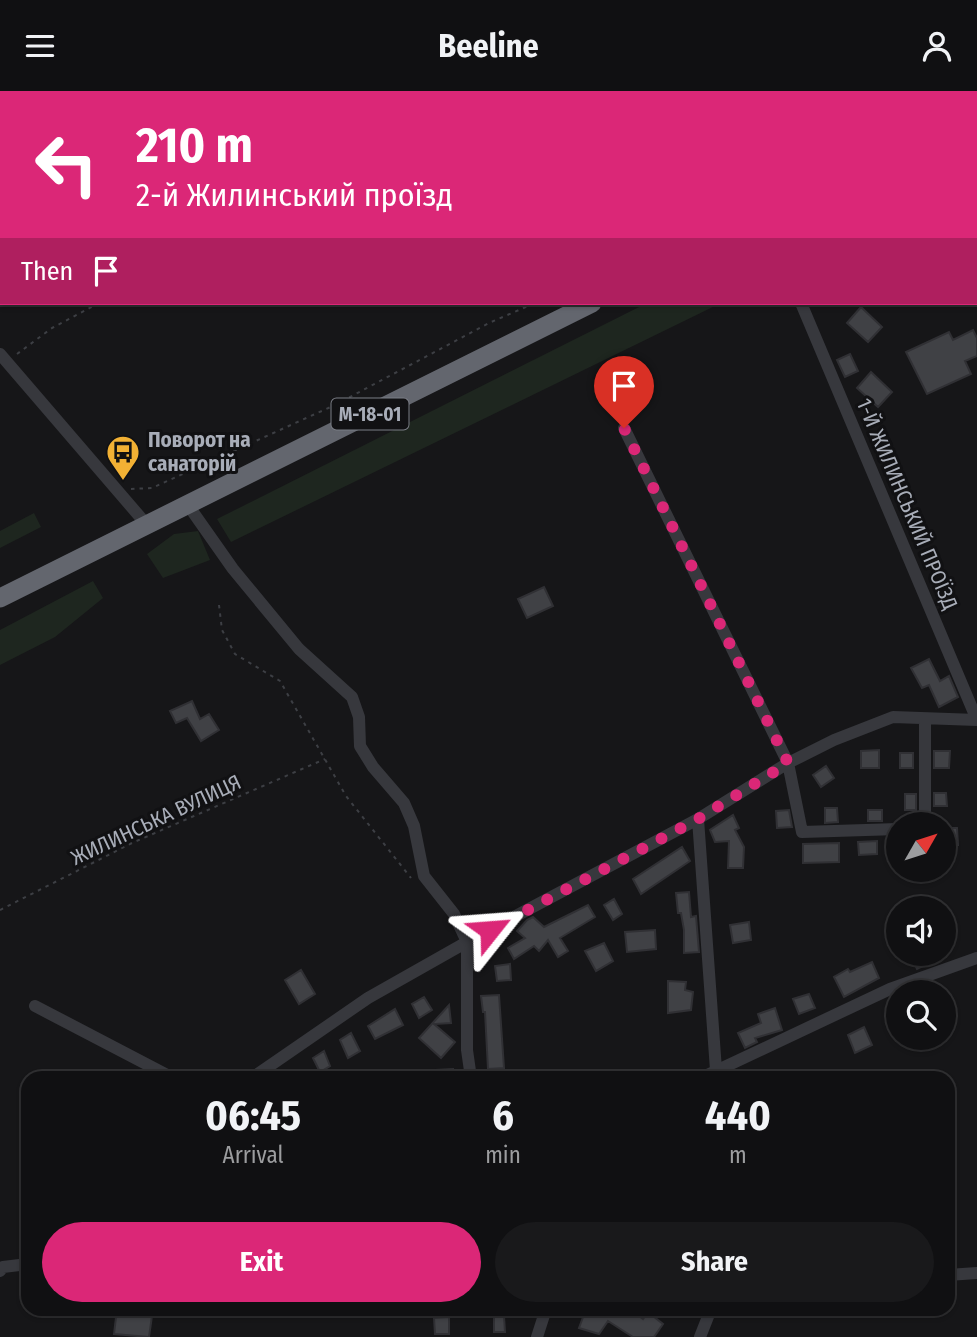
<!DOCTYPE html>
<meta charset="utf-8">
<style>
:root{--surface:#101012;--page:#19191b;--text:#f1f3f6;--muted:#9c9d9f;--line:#303032;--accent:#db2777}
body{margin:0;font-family:"Fira Sans Condensed",sans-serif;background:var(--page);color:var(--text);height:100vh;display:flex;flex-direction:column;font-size:26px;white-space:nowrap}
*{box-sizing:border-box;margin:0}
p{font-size:23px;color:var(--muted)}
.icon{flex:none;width:38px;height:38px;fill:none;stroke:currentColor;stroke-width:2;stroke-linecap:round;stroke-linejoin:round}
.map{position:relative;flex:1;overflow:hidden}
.panel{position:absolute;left:21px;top:980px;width:934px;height:245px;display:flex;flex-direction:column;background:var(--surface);border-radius:21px;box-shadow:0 2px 5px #0004,0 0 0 2px var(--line)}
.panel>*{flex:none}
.top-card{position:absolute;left:0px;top:0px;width:978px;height:214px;box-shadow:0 2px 5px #0004,0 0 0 2px var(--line);background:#db2777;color:#fff;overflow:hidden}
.needle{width:46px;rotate:51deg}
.controls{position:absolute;left:886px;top:721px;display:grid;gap:14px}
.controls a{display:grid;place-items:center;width:70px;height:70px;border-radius:50%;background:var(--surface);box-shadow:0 2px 5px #0004,0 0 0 2px var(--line);font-size:35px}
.pin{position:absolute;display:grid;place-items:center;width:60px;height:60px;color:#fff;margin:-72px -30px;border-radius:50% 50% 50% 0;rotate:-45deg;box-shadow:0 0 7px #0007}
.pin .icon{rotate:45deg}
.me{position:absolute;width:77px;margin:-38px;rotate:62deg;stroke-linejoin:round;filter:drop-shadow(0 0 5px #0008)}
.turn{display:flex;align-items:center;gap:24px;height:147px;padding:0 21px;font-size:32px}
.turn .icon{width:91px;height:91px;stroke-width:2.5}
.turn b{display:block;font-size:49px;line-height:60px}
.then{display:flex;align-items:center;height:66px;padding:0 21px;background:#0003;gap:14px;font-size:26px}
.eta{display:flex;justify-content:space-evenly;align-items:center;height:119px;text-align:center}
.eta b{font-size:42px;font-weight:700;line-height:49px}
.action{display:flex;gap:14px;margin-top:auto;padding:14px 21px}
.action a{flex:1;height:80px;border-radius:42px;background:var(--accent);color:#fff;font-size:28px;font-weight:700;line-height:80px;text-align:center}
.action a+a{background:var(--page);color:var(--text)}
header{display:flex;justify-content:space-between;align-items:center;height:91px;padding:0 21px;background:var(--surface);font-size:32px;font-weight:700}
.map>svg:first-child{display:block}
</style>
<header><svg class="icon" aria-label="menu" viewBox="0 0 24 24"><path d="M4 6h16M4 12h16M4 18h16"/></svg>Beeline<svg class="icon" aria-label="person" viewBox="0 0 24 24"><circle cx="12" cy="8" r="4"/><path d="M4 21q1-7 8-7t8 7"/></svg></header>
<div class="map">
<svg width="977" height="1246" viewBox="0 0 977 1246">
<rect width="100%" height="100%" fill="#161618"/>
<path fill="#1e261f" d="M0,0H349L350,2H2V165Z
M647,212H721L231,451L217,428Z
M34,422L41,436L0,457V440Z
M198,440L210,469L163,487L147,463L174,443Z
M93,490L103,507L55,546L0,574V539Z"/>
<path fill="#404145" stroke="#303034" stroke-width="2" d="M861,216L882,236L868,251L847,232Z
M973,239L977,247V265L965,270L971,283L927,303L906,261L949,241L953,249Z
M850,263L858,280L845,286L837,269Z
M871,281L892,301L878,316L857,297Z
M544,496L553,515L527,527L518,508Z
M929,568L940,590L949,585L958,606L939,616L929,594L922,597L911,577Z
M192,610L200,628L209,623L219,639L201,650L187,627L176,632L170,620Z
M879,659V677H861V660Z
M934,660H950L949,677H934Z
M900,662H913V677H900Z
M826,675L834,687L821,696L813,684Z
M934,702H946L947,715H934Z
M905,703H916V719H905Z
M825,717H837L838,731L825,732Z
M789,719L792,736L777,737L776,720Z
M868,719H882V730H868Z
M733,724L739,737L735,739L744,756L743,777H728L729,750L715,751L710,739Z
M946,737H957L958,754H946Z
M877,750V763L859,764L858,751Z
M839,752V771L803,772V753Z
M682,756L690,770L641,803L633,788Z
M689,801L691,826L696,825L699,861L684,862V839L681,822H678L676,802Z
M614,808L622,823L613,829L604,814Z
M588,814L595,826L560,847L568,860L558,866L548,849L539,860L534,855L514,868L508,857L525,847L517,840L527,829L533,826L544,836Z
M749,831L751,849L733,852L730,834Z
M655,839L656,858L627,861L625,841Z
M604,852L613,870L596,880L585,860Z
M910,863H930L933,870L917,878Z
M872,871L879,887L844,906L834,886L848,878L850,881Z
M510,873L511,889L497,890L495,875Z
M301,879L315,903L299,913L285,889Z
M668,890L686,891L685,899L693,901L691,919L668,922Z
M809,903L815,917L799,923L793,908Z
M499,904L504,977L488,978L485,921H483L481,905Z
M424,906L432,919L419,927L412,913Z
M449,914L451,932L434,933L455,951L441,967L419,947Z
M775,917L782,939L755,947L757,951L745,957L738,942L761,932L758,923Z
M395,918L403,934L375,948L368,935Z
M864,936L872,954L855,962L848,944Z
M351,942L360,960L348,967L340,949Z
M324,960L330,975L320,981L313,967Z
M453,978V987H436V979Z
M117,1218H153L149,1246L114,1243Z
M586,1218H617L630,1223L633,1220L643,1228L648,1221L663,1233L654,1246H633L608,1230L599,1243L579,1237Z
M494,1225H504L505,1241H494Z
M449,1226V1243H435L434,1227Z"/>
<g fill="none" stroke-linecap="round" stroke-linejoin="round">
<path stroke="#3d3f44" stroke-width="2" stroke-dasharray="3.5 5" stroke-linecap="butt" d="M377,0L378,2
M940,2L943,0
M17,263L52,237L99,212
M131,398L152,397L335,314L489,232L535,212
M219,514L222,539L235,563L280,590L346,705L411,787
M0,819L132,752L325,668"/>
<path stroke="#37383d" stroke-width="12" d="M976,175L977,176
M0,263L147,434
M624,337L788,672L802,741L898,738
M188,414L233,478L299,558L352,606L359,626L360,655L373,676L404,712L414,735L424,785L454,823L467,851V959L471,987
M925,628V733
M698,728L716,979
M35,915L173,987
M252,987L368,907L467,851L698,728L788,672L834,649L893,626L977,629L801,212
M701,987L890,898L977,867
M0,1180L3,1176L28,1173
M948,1184L977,1182
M537,1246L546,1218
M700,1246L711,1218"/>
<path stroke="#63666e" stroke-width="19" d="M976,19H977
M0,507L592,212"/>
</g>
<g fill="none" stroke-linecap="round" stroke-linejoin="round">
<path stroke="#db2777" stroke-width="12" stroke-dasharray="0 21.6" d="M490,839L698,728L788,672L624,337"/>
</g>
<defs>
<symbol id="bus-pin" viewBox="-11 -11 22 30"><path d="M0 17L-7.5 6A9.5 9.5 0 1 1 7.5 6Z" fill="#f2b134" stroke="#111113"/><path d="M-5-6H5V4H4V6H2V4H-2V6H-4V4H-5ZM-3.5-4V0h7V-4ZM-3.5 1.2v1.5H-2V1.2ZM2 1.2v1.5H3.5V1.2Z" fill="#111"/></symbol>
</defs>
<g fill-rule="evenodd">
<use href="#bus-pin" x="104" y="342" width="38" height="52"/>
</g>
<g text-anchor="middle" stroke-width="6" stroke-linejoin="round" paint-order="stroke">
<rect fill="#111113" stroke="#7b7e86" stroke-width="2" x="331.5" y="307.5" width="77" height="31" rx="5"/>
<g font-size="19" font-weight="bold" fill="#a8adb8">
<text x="370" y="330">М-18-01</text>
</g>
<g font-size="21" font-weight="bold" fill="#a8adb8" stroke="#111113" text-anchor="start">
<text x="148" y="356">Поворот на<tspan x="148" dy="24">санаторій</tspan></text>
</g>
<g font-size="21" fill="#a8adb8" stroke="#111113">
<text transform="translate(907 413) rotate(67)" y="7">1-Й ЖИЛИНСЬКИЙ ПРОЇЗД</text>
<text transform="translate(156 729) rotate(-25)" y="7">ЖИЛИНСЬКА ВУЛИЦЯ</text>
</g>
</g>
</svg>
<div class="controls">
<a><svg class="needle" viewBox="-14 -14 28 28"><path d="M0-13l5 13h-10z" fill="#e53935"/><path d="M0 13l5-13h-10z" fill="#9c9d9f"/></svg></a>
<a><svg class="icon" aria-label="sound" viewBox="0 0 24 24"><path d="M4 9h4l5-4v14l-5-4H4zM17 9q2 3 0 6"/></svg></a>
<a><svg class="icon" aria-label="search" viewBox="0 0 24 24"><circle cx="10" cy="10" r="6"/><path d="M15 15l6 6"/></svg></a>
</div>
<div class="pin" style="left:624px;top:337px;background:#d93025"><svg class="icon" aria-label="arrive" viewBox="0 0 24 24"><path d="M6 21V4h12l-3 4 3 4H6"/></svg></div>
<svg class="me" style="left:490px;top:839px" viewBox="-20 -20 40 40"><path d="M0-17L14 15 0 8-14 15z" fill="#db2777" stroke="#fff" stroke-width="4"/></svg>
<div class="top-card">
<div class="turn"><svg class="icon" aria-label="left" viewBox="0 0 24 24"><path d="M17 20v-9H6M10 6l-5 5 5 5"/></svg><div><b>210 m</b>2-й Жилинський проїзд</div></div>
<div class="then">Then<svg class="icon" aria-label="arrive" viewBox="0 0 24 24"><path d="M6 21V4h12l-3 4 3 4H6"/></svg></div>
</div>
<section class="panel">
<div class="eta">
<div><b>06:45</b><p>Arrival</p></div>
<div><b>6</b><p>min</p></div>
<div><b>440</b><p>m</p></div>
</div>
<div class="action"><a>Exit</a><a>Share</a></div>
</section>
</div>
